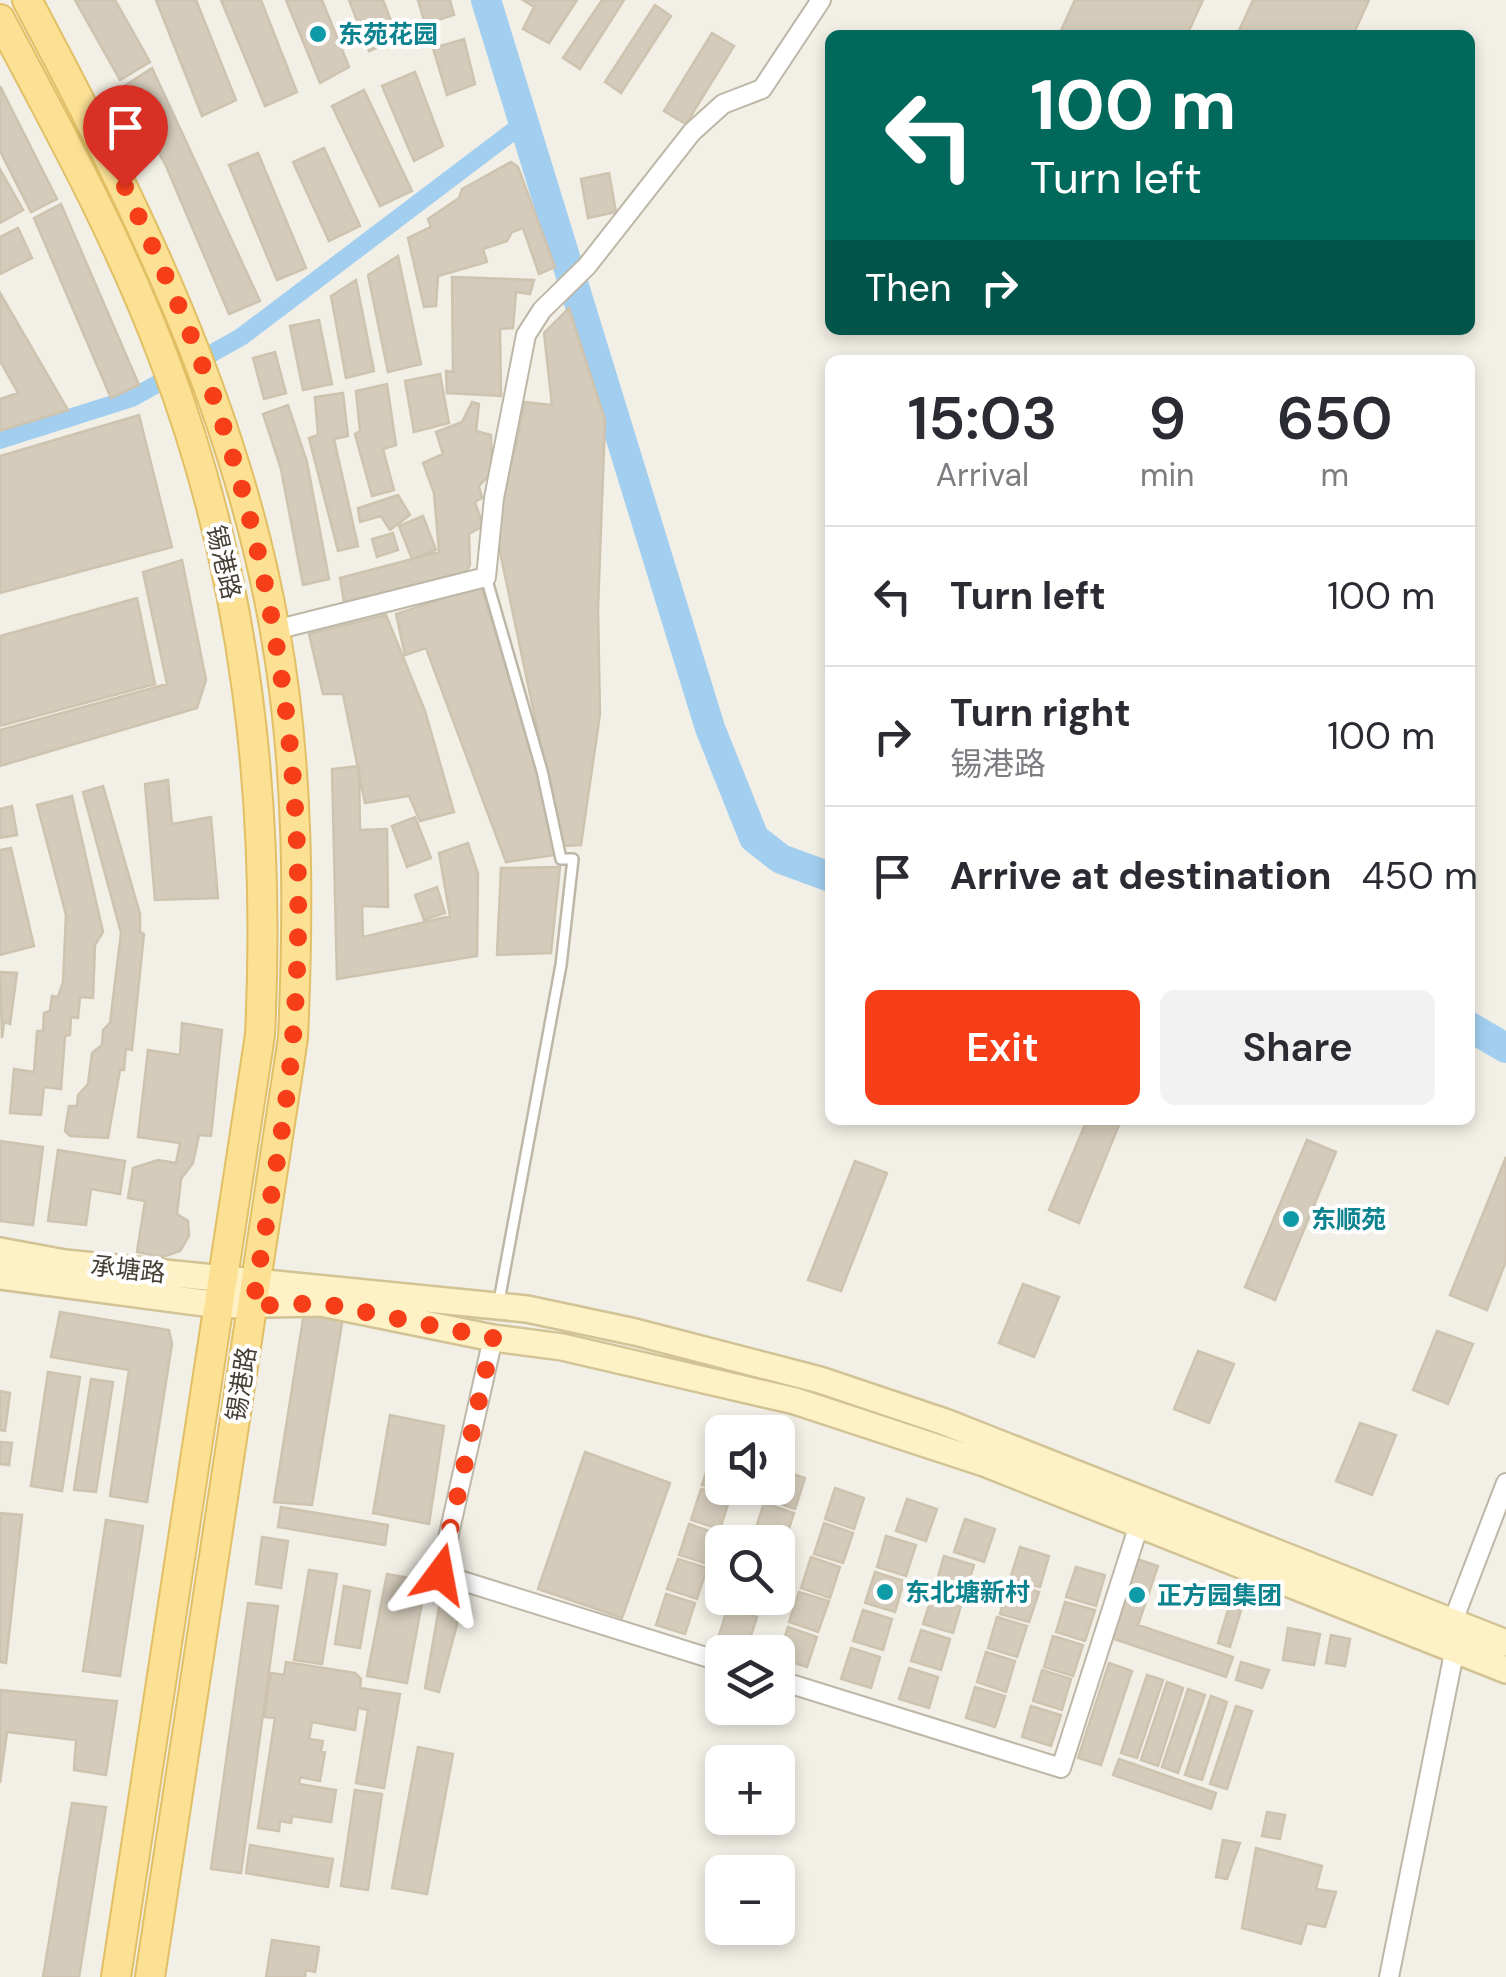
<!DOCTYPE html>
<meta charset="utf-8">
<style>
:root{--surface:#fff;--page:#f2f2f3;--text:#2b2b33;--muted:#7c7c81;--line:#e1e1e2;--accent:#f63f19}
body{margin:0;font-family:"DM Sans","Noto Sans SC",sans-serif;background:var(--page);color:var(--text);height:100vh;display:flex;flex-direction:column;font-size:38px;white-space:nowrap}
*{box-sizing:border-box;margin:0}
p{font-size:32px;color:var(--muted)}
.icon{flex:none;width:55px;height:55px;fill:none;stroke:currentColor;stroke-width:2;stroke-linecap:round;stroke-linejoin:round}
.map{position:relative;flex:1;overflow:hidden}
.sheet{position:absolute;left:825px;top:355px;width:650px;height:770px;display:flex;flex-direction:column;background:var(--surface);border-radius:15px;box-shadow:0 5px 15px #0003}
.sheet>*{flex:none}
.hud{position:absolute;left:825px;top:30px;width:650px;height:305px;border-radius:15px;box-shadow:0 5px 15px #0003;background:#00695c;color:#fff;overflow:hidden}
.fabs{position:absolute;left:705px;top:1415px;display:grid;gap:20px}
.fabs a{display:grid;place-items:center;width:90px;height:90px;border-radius:15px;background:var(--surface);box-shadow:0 5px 15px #0003;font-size:50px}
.pin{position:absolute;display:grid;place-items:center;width:85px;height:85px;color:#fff;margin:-102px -42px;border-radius:50% 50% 50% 0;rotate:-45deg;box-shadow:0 0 10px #0007}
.pin .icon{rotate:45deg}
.me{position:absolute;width:110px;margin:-55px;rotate:13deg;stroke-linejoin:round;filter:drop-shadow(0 0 8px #0008)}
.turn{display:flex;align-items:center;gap:35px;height:210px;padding:0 40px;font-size:45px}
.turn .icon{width:130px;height:130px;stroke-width:2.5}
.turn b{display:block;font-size:70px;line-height:85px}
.then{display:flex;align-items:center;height:95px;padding:0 40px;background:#0003;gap:20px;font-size:38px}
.eta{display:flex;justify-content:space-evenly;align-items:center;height:170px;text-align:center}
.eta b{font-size:60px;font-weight:600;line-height:70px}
.primary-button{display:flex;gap:20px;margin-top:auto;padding:20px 40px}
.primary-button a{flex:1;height:115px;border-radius:15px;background:var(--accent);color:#fff;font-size:40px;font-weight:600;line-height:115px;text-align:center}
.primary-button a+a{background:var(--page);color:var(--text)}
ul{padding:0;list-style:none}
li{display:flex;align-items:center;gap:30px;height:140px;padding:0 40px;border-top:2px solid var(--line)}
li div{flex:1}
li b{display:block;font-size:38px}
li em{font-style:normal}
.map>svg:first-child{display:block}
</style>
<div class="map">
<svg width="1506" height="1977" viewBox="0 0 1506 1977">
<rect width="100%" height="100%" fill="#f2efe6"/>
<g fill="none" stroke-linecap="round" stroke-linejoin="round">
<path stroke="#a2ceef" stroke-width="18" d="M0,440L132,398L241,337L524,123"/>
<path stroke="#a2ceef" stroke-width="30" d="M486,0L710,728L754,838L781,859L830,877
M1470,1027L1506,1048"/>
</g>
<path fill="#d4cbbb" stroke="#cec3af" stroke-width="2.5" d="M75,0H115L150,62L120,80Z
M156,0H196L236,100L202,116Z
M221,0H261L297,92L265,106Z
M286,0H322L349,67L320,83Z
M349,0H383L398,39L369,51Z
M418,0H450L454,15L425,24Z
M523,0H577L549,43L523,29L534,7Z
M602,0H624L580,69L563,58Z
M1075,0H1203L1187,35H1059Z
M1253,0H1369L1353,35H1237Z
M655,5L671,16L621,93L605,82Z
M712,33L734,46L686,124L664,111Z
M464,39L475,84L447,95L433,48Z
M152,68L260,301L229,314L166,166L123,87Z
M415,72L443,146L414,161L382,86Z
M0,86L57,199L31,212L0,151Z
M364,90L412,191L380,206L332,106Z
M324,148L360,226L329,241L293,162Z
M258,153L306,268L277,280L229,165Z
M511,162L518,167L555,267L539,274L523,228L512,232L507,241L483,249L487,262L438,276L436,306L424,307L408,238L431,227L428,219L459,198L462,189Z
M0,169L23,210L0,223Z
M609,173L616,212L588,218L581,179Z
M61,204L139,385L111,398L34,218Z
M18,228L32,258L0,274V237Z
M398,256L421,364L388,372L368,275Z
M452,277L534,280L530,294L516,292L513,328L500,329L501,396L447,393L446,371L453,372Z
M356,280L374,371L346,378L331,296Z
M0,293L68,410L0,431V399L18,393L0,361Z
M569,308L605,420L598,609L600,714L581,845L562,846L496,533L525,402L552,405L544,333Z
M319,320L332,384L303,390L290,326Z
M275,352L286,393L264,399L253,358Z
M440,374L449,423L414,432L405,381Z
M387,384L396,445L383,449L394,490L372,496L355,434L360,431L356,391Z
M343,393L348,436L334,439L358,546L338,551L309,438L318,435L315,397Z
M472,402L479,404L476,431L491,435L492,472L479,486L482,498L475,502L483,526L469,534L470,565L465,574L344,602L340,578L439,552L434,493L423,463L443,454L436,432L462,422Z
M288,405L307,462L329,579L303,585L281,469L263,414Z
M139,415L172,547L0,593V456Z
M398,495L410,515L390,530L381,516L360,522L358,508Z
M423,516L436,550L412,559L399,526Z
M393,533L398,550L377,557L372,539Z
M182,560L206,680L197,708L0,766V730L167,684L143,572Z
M481,586L533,754L555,855L506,862L426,648L405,655L396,614Z
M137,598L155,684L0,726V636Z
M386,615L425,711L454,812L420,821L409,796L365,803L343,694H323L309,634Z
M359,766L360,830L387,829L388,907L362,906L363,937L450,916L439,853L468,843L478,874L477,956L337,979L332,769Z
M168,780L172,824L211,817L218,898L155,900L145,784Z
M103,786L140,914V932L144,934L132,1050L126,1049L124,1070H120L108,1138L70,1136L65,1131L69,1106H77L78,1095L88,1084L92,1053L102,1045L103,1030L110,1023L121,933L83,792Z
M72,796L103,932L95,945L93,998L80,997L78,1018L71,1017L70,1035L65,1036L61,1089L44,1087L41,1115L10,1113L14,1069L34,1072L37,1031H43L44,1013L50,1011L52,996L58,997L63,982L66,915L37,805Z
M12,806L17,835L0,838V809Z
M415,817L431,858L407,867L392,826Z
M11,848L34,946L0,955V850Z
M560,867L551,953L497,955L501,868Z
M437,887L445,913L424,920L415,895Z
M0,972L17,973L10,1024L4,1022L2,1038Z
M182,1023L222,1030L211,1136L199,1135L193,1163L181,1179L177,1214L188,1221L189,1236L180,1251L163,1257L137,1252L145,1201L128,1198L133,1168L158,1160L176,1163L180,1143L138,1137L148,1050L180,1055Z
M1087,1120H1121L1079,1223L1049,1210Z
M1307,1140L1336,1152L1275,1300L1245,1287Z
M0,1141L43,1147L33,1225L0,1221Z
M58,1150L125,1161L120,1194L91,1189L86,1225L48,1221Z
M1506,1157V1261L1487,1310L1450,1295Z
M855,1161L887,1173L841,1291L808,1280Z
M1023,1284L1059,1297L1034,1357L999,1343Z
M60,1312L169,1330L172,1344L147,1502L110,1496L129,1370L51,1357Z
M304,1313L343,1317L312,1505L274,1502Z
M1437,1331L1473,1344L1448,1404L1413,1390Z
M1198,1351L1234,1364L1209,1423L1174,1409Z
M48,1372L80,1377L62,1491L31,1486Z
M91,1379L113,1382L96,1492L74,1490Z
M0,1391L10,1393L5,1431L0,1430Z
M390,1415L444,1426L429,1524L373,1513Z
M723,1418L752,1427L750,1432H722V1452L713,1449Z
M1360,1423L1396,1435L1372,1495L1336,1481Z
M0,1442L12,1443L9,1465L0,1464Z
M585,1452L670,1483L622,1618L538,1589Z
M712,1454L722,1457V1488H733L731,1494L702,1485Z
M778,1469L805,1478L795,1509L766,1499L769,1488H778Z
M835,1488L864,1498L854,1529L825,1519Z
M701,1489L730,1498L720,1529L691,1520Z
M907,1499L937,1509L926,1541L896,1531Z
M764,1503L794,1513L784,1544L754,1534Z
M281,1507L388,1525L385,1545L278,1527Z
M0,1513L22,1515L6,1663L0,1662Z
M965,1519L995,1529L984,1562L954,1552Z
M106,1520L143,1526L120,1676L83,1671Z
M824,1523L853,1533L843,1563L814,1554Z
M689,1524L718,1534L708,1564L679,1555Z
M886,1536L916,1545L906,1576L877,1567Z
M262,1537L288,1541L281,1588L256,1584Z
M1020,1547L1049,1556L1040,1587L1010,1579Z
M944,1556L974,1565L964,1596L935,1587Z
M811,1557L840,1567L830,1598L801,1588Z
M678,1559L707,1568L697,1599L667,1589Z
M1137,1559L1158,1566L1138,1625L1233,1657L1226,1677L1111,1638Z
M1076,1567L1105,1575L1096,1606L1066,1597Z
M309,1570L337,1574L322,1664L294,1660Z
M875,1572L904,1581L895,1612L865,1603Z
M387,1574L426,1581L407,1683L367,1676Z
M1009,1582L1039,1592L1029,1622L1000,1614Z
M344,1586L370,1591L360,1648L335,1644Z
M799,1592L829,1601L818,1632L789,1622Z
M933,1593L962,1602L953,1633L923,1624Z
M666,1594L695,1603L685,1634L656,1625Z
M441,1596L463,1602L439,1692L425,1688Z
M731,1598H764L759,1612L730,1603Z
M1065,1602L1095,1610L1085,1641L1056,1632Z
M248,1603L278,1606L241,1873L211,1869Z
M1230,1603L1242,1607L1230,1647L1218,1643Z
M728,1607L757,1617L747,1648L718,1638Z
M863,1610L892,1619L883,1650L853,1641Z
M997,1617L1027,1626L1017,1657L988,1648Z
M788,1627L817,1637L807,1667L778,1658Z
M1288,1628L1320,1634L1314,1665L1283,1660Z
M921,1630L950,1639L941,1670L911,1661Z
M1331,1635L1350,1639L1345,1666L1326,1663Z
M1053,1636L1083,1645L1073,1676L1044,1667Z
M851,1648L880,1657L871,1688L841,1679Z
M986,1652L1015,1661L1006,1692L977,1682Z
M286,1662L355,1673L361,1679L360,1688L400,1694L384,1788L356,1783L368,1710L358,1708L355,1730L312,1722L309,1739L323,1741L321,1751L325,1752L320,1781L300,1777L299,1784L336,1790L331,1822L292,1816L291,1823L280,1821L279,1831L258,1828L275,1718L264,1717L271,1673L284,1675Z
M1241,1662L1269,1670L1262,1688L1236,1680Z
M1109,1663L1132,1671L1101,1765L1078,1758Z
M909,1668L938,1677L929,1708L899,1699Z
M1042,1670L1071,1679L1062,1710L1033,1701Z
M1147,1675L1163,1680L1137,1758L1121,1753Z
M1167,1682L1183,1688L1158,1766L1141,1760Z
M975,1687L1005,1696L995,1727L966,1718Z
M1188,1689L1205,1695L1178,1773L1162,1767Z
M0,1690L117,1701L106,1775L74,1770L76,1740L7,1732L0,1783Z
M1211,1696L1227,1702L1202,1780L1185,1775Z
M1031,1706L1061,1715L1051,1746L1022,1737Z
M1236,1706L1252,1711L1227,1789L1210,1784Z
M418,1747L453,1754L427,1894L392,1888Z
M1119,1759L1216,1793L1211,1809L1113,1775Z
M355,1790L382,1794L368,1890L341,1886Z
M72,1803L106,1807L79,1977H43Z
M1267,1812L1285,1815L1280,1839L1262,1836Z
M1223,1840L1240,1843L1227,1879L1216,1877Z
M250,1845L333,1859L328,1887L246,1873Z
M1256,1848L1322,1866L1316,1889L1336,1892L1325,1927L1307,1923L1301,1944L1242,1928Z
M272,1940L319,1947L315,1972L306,1970L305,1977H266Z"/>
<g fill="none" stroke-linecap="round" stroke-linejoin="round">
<defs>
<path id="lane" d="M486,577L542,771L561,859H573L561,965L499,1301"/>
<path id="street" d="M275,630L486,577L494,498L526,335L542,310L587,266L692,132L723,104L762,89L821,0
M493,1338L440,1574L722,1662
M778,1680L1061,1768L1139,1525
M1389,1977L1455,1648L1453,1621L1506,1483"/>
<path id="secondary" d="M0,1251L65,1263L527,1309L635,1332L820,1380L945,1422L1506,1643
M0,1276L219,1305L321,1303L493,1338L562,1347L795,1401L984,1463L1506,1670"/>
<path id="primary" d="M27,0C134,201 236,405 275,631C299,765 299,903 293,1038L150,1977
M0,19C59,130 120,241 164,359C247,577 271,804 260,1035L116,1977"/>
</defs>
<use href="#lane" stroke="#beb7a8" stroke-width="14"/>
<use href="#street" stroke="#beb7a8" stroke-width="22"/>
<use href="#secondary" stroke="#d2c396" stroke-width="30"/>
<use href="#primary" stroke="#e1bf65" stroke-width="32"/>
<use href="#lane" stroke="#fff" stroke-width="9"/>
<use href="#street" stroke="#fff" stroke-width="18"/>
<use href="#secondary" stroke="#fdf1c5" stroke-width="25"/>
<use href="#primary" stroke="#fce195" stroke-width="28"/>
</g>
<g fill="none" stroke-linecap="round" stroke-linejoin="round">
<path stroke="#f63f19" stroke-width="18" stroke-dasharray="0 32.4" d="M125,187C149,239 174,292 195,346C279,564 312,804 293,1037C286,1126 266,1217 253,1306L321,1303L493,1338L440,1574"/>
</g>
<g fill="#0f9aa8" stroke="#fff" stroke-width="4">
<circle cx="318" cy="34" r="10"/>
<circle cx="1291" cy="1219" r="10"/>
<circle cx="885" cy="1592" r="10"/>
<circle cx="1137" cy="1595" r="10"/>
</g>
<g text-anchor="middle" stroke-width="8" stroke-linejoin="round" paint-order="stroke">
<g font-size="25" font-weight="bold" fill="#0d838f" stroke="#fff" text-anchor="start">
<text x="338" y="43">东苑花园</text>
<text x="1311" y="1228">东顺苑</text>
<text x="905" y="1601">东北塘新村</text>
<text x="1157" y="1604">正方园集团</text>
</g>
<g font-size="25" fill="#453f35" stroke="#fff">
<text transform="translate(224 562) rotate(77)" y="9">锡港路</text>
<text transform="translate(128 1269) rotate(6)" y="9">承塘路</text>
<text transform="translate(241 1384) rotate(-81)" y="9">锡港路</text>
</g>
</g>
</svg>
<div class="fabs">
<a><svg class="icon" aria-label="sound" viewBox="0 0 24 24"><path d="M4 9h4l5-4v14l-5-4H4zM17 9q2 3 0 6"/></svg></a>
<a><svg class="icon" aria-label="search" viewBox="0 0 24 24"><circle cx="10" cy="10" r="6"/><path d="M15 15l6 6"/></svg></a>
<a><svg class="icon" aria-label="layers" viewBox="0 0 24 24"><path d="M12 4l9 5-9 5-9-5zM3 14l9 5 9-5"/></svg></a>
<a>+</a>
<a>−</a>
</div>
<div class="pin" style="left:125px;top:187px;background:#d93025"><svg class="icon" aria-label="arrive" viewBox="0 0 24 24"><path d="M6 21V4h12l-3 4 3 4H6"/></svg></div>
<svg class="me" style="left:440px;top:1574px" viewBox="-20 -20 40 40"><path d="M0-17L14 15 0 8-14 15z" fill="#f63f19" stroke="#fff" stroke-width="4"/></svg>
<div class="hud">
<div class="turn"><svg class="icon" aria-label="left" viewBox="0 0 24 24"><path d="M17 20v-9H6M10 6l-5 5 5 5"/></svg><div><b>100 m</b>Turn left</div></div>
<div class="then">Then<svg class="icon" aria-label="right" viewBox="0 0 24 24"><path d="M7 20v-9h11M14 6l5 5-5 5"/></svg></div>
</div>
<section class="sheet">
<div class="eta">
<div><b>15:03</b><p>Arrival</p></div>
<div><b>9</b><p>min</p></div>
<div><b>650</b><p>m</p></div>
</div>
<ul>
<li><svg class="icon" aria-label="left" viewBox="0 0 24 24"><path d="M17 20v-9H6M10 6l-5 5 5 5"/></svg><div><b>Turn left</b></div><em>100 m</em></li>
<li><svg class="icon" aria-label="right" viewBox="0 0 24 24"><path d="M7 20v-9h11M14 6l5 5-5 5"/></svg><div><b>Turn right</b><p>锡港路</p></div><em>100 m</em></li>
<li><svg class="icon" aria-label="arrive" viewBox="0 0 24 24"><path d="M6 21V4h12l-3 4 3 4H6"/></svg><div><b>Arrive at destination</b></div><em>450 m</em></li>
</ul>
<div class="primary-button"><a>Exit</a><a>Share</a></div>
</section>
</div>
